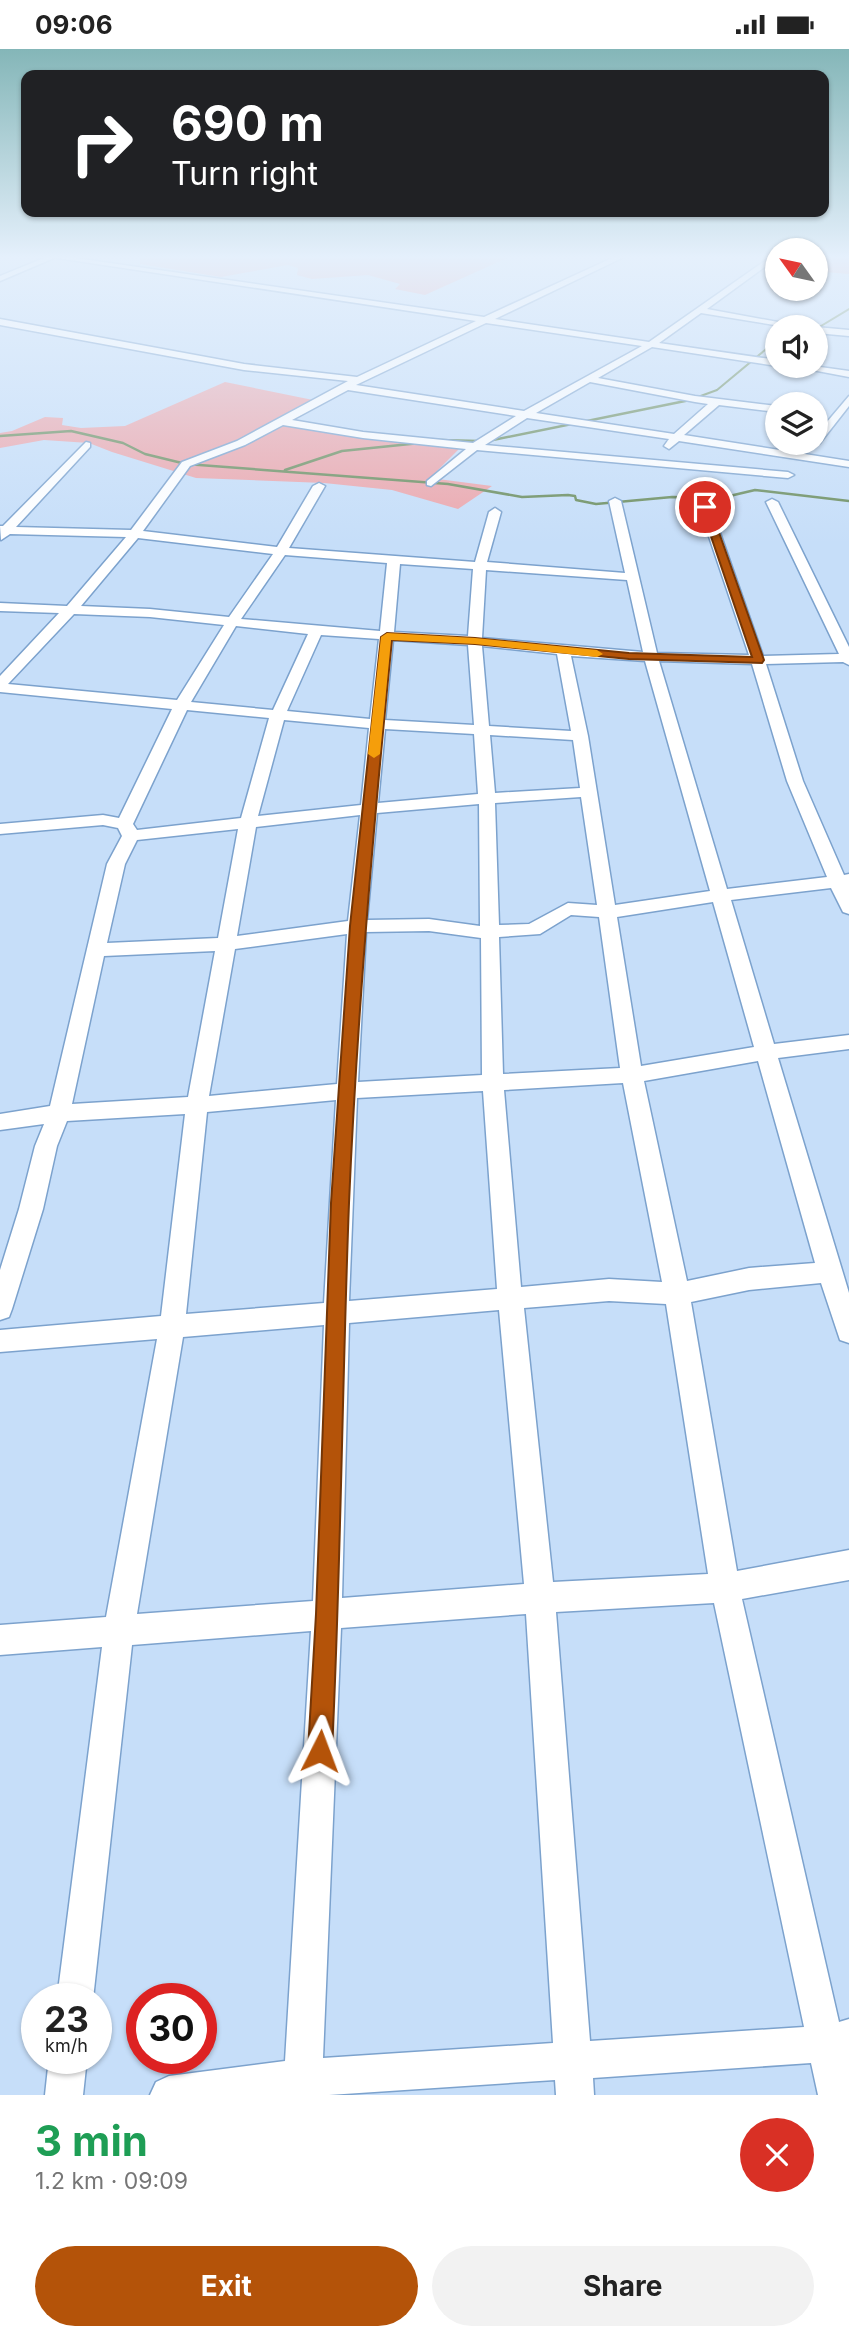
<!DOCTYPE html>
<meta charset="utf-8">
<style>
:root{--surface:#fff;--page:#f2f2f2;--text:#222;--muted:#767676;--accent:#b45309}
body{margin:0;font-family:Inter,sans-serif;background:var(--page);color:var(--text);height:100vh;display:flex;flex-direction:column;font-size:26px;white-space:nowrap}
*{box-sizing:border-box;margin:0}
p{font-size:23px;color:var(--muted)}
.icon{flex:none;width:38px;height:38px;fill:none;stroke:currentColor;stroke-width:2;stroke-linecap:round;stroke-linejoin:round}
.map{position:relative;height:2046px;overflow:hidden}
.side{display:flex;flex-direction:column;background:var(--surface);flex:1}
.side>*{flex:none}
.guide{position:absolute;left:21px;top:21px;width:808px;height:147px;border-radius:14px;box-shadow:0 2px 5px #0004;background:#202124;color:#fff;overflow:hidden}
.needle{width:46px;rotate:303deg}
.tools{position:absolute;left:765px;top:189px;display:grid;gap:14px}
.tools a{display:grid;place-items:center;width:63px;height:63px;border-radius:50%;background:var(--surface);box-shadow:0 2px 5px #0004;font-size:35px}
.speed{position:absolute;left:21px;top:1934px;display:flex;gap:14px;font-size:35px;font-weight:700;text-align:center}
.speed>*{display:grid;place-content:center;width:91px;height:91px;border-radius:50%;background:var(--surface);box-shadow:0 2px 5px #0004;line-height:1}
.speed small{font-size:18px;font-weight:400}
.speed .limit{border:10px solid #d22;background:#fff;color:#111}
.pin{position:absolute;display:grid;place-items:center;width:60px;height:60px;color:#fff;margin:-30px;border:4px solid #fff;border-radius:50%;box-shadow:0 2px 7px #0007}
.me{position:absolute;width:77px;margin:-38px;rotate:3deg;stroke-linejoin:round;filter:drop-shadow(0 0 5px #0008)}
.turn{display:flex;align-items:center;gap:24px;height:147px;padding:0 35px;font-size:32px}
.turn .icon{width:91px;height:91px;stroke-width:2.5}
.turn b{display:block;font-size:49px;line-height:60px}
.round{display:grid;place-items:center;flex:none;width:74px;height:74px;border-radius:37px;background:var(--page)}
.head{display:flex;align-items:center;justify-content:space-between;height:119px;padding:0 35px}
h1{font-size:42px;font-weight:700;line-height:52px;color:#1e9e55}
.cta{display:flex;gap:14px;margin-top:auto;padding:14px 35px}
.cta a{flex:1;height:80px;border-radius:42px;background:var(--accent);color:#fff;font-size:28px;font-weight:700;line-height:80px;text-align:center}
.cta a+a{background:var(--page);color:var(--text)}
.status{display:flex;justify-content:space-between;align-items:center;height:49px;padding:0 35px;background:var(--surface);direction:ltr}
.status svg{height:19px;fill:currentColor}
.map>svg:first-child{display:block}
</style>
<div class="status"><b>09:06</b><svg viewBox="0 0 49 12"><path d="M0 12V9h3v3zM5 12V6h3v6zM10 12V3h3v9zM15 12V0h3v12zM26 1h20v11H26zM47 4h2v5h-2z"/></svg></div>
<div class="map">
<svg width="849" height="2046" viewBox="0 0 849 2046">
<rect width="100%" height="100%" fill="#c6def9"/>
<path fill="#eca6ac" d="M140,209H507L425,246L395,240L400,235L368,226L312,230L297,226L298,219L288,216L221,228L140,215Z
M816,209H849V225L824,223L816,229Z
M225,333L313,351L279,368L324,378L466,393L430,429L492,437L458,460L392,441L324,434L196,429L112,403L89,394L44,391L0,399V384L12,382L45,368L63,369L62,376L81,379L125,377Z"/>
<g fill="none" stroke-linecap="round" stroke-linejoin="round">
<path stroke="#6c8e5f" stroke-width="2" d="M816,280L849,260
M687,352L717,341L777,291"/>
<path stroke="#6c8e5f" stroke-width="2.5" d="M0,387L71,382L123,394L145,405L186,415L448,435L522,448L568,446L575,447L576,451L596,455L672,448L721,449L755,441L849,452
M439,391L479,392
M488,392L695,350
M285,421L342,402L420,394"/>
<defs>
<path id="minor" d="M44,209H54L0,232V227Z
M57,209H75L484,268L612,209H622L495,270L649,293L769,209H777L707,260L805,278H787L701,264L659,294L777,311V317L652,298L598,329L695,347L777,357V363L719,356L684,386L849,412V418L679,392L669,400L664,397L669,390L527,369L485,396L788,423L794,426L788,429L477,401L431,437L427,436V432L466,400L363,389L283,376L245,396L190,417L143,482L277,498L313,437L319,434L325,437L289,499L475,513L489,463L495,459L501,463L487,513L625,524L609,452L615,449L621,452L657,604L749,606L699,458L705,454L711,458L763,607L839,605L766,453L772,450L778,453L849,598V616L843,613L766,615L803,732L844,826L849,825V865L843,863L831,839L731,851L774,995L849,986V1000L778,1009L849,1244V1294L840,1291L821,1234L749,1241L691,1253L737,1522L849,1501V1531L742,1550L839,1973L849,1970V2046H818L811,2014L593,2029L594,2046H556L555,2031L329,2046H150L156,2033L169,2027L285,2012L311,1582L132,1596L93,1950H57L102,1598L0,1606V1576L106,1568L157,1290L0,1303V1281L161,1267L185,1065L67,1072L57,1097L43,1160L12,1260L9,1268L0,1271V1221L19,1160L35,1097L44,1075L0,1081V1065L50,1057L107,815L122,787L118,779L103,776L0,785V775L103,766L119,769L172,660L0,643V627L59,564L0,562V554L67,557L126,488L10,485L1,491L0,477H3L86,393L90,394V398L16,478L131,481L182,413L237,392L348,332L244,321L0,276V270L244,315L357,328L476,272ZM486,274L642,297L524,362L356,336ZM590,333L695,353L708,355L674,385L536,364ZM348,341L516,367L473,394L363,383L292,371ZM138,489L273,505L229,568L150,560L81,557ZM285,506L387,514L380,582L241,570ZM400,515L473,520L468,587L394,583ZM486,521L627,531L643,603L482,589ZM74,565L150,568L224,576L177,651L8,635ZM236,577L308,585L273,661L191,653ZM321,586L379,590L370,670L287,662ZM393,591L468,596L474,676L385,671ZM482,597L557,605L571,682L489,677ZM571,607L645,612L710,842L615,856L588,687ZM659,612L752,615L787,732L827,828L727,840ZM187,661L269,669L241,769L137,781L133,775ZM284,671L369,679L361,756L258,767ZM385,680L474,685L478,745L378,754ZM490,686L573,691L580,739L495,744ZM581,748L597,856L568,854L529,875L499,876L495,754ZM479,755L480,877L429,870L367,871L377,764ZM360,766L348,872L237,887L256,778ZM238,780L218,889L107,894L125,815L137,791ZM713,853L754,998L641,1017L617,868ZM571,866L599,868L620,1019L503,1025L499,888L540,885ZM429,882L481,889L482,1026L358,1033L366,883ZM347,885L337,1035L209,1047L235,900ZM215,902L188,1048L72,1055L104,907ZM758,1012L815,1214L749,1219L687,1232L644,1032ZM623,1034L662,1233L609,1230L521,1238L504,1041ZM483,1042L497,1240L349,1252L357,1049ZM336,1051L324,1254L186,1265L207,1063ZM609,1252L666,1255L708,1525L553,1533L524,1259ZM499,1261L524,1535L342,1549L349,1274ZM324,1276L313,1552L137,1565L183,1288ZM714,1554L804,1978L590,1992L556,1563ZM526,1565L553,1994L323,2009L341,1579Z
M816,278L849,281V287L816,284Z
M791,317H813L849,322V328Z
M849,347V357L820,394H812H816V386Z
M49,2009H87L83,2046H45Z"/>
</defs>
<use href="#minor" stroke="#7ca2cd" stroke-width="3"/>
<use href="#minor" fill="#fff" fill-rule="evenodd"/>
</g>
<linearGradient id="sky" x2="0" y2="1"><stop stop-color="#84b6b8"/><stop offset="0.42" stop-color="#e5f0fc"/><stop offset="1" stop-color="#e5f0fc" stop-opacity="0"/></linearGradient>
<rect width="849" height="495" fill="url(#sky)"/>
<path fill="#b45309" stroke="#753606" stroke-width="2" d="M705,456L710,458L764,611L762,614L629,610L475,595L392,591C373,779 357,966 349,1154C342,1336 341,1519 332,1702L329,1710L320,1714L311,1710L308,1702L316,1565L331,1154L350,877L381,588L387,584L475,589L629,604L752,608L701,458Z"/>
<path fill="#f59e0b" d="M387,584L475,589L597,601L603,605L597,608L475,595L391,591L380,705L374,709L368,705L381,588Z"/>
</svg>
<div class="tools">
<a><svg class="needle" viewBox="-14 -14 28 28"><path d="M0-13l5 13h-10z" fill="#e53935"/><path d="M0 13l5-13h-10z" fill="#767676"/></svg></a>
<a><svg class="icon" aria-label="sound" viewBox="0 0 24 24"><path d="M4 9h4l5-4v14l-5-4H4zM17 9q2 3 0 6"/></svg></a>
<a><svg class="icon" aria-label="layers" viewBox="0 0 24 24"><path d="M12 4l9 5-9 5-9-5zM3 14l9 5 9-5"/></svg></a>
</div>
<div class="speed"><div>23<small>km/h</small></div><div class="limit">30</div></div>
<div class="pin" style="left:705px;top:458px;background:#d93025"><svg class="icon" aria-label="arrive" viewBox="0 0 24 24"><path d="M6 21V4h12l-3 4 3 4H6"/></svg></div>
<svg class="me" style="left:320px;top:1702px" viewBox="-20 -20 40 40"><path d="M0-17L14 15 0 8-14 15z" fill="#b45309" stroke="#fff" stroke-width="4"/></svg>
<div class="guide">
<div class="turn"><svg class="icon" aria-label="right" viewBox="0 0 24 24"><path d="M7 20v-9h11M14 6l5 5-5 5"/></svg><div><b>690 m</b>Turn right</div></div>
</div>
</div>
<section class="side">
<div class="head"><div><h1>3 min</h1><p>1.2 km · 09:09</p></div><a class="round" style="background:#d93025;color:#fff"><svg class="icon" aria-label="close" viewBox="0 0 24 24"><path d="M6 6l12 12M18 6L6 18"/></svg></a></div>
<div class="cta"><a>Exit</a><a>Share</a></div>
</section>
